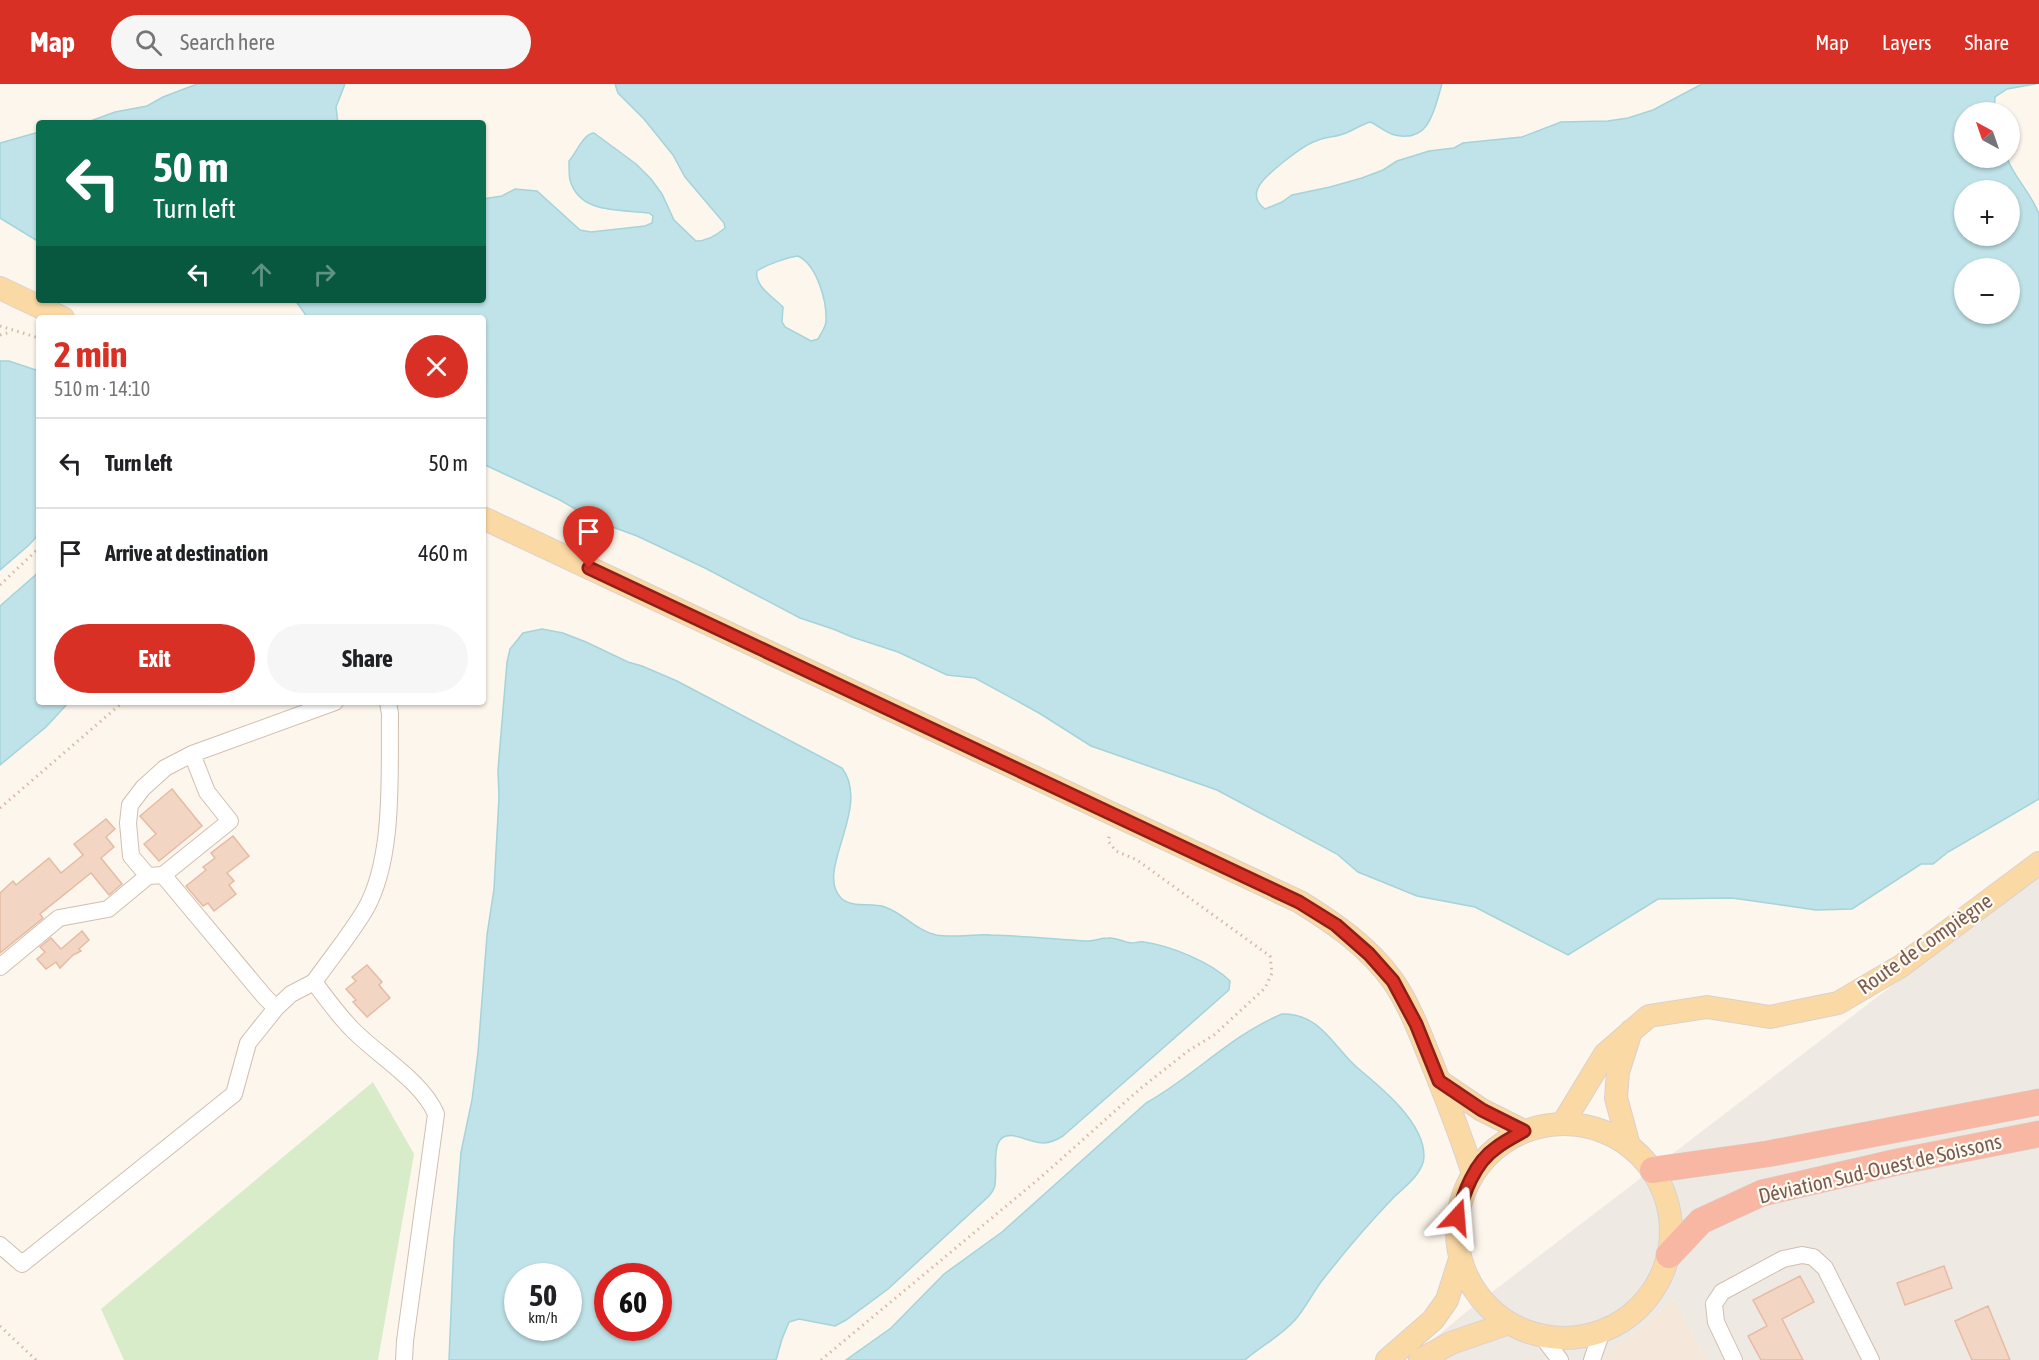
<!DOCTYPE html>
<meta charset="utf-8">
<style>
:root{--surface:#fff;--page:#f6f6f6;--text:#202124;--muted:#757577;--line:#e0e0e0;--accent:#d93025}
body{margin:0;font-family:"Asap Condensed",sans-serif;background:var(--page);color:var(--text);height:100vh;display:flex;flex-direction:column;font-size:22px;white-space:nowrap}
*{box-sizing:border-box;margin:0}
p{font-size:20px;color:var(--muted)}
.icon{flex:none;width:33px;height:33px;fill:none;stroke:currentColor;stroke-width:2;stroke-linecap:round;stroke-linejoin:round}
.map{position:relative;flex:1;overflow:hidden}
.details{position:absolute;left:36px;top:231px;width:450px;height:390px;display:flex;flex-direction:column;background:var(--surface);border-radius:6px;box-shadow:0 2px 4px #0004}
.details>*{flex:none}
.hud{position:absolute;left:36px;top:36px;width:450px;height:183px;border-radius:6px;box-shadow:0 2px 4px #0004;background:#0b6e4f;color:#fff;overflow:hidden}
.needle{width:39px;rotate:320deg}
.fabs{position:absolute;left:1954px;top:18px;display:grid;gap:12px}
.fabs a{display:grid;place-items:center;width:66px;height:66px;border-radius:50%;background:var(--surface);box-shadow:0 2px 4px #0004;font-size:30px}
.speed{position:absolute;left:504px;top:1179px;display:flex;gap:12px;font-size:30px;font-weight:700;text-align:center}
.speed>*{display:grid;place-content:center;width:78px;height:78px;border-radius:50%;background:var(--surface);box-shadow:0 2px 4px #0004;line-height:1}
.speed small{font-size:15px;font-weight:400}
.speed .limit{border:9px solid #d22;background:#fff;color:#111}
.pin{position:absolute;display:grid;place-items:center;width:51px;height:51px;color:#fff;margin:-62px -26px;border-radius:50% 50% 50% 0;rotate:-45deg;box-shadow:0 0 6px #0007}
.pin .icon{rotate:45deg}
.me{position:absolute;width:66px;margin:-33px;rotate:19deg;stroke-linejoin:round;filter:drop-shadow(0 0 4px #0008)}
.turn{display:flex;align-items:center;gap:21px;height:126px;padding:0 18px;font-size:27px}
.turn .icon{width:78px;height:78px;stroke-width:2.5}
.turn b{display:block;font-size:42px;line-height:51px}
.lanes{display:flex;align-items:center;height:57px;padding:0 18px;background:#0003;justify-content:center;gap:30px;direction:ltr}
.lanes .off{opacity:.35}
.round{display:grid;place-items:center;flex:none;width:63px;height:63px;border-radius:32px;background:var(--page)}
.head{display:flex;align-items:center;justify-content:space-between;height:102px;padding:0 18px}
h1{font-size:36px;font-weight:700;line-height:45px;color:var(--accent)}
.action{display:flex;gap:12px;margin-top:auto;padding:12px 18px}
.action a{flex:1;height:69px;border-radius:36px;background:var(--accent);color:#fff;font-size:24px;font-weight:700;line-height:69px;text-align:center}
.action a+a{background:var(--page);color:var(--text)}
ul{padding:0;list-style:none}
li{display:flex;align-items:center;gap:18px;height:90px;padding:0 18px;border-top:2px solid var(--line)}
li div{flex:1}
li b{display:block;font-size:22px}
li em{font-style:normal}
header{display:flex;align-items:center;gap:36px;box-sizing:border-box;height:84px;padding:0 30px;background:var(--accent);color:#fff}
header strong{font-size:28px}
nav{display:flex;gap:33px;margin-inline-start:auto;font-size:21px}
.search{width:420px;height:54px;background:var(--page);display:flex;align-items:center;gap:15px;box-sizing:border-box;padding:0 21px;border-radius:33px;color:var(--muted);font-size:22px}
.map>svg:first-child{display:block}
</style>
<header>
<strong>Map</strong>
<div class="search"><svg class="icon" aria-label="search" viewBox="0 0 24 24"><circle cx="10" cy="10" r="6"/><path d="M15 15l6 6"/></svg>Search here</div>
<nav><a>Map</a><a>Layers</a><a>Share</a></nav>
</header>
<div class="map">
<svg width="2039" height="1276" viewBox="0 0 2039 1276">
<rect width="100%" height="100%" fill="#fdf6ec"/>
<path fill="#f5e8da" d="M1674,1215L1706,1276H1601Z"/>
<path fill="#efe9e4" d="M2039,789V1276H1706L1674,1215L1601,1276H1408L1470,1225Z"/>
<path fill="#d8ecc9" d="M373,998L414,1070L378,1276H124L101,1225Z"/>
<path fill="#bfe3e8" stroke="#a5d3da" stroke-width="1.5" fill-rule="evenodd" d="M197,0H345L336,23L338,39H85L115,28L147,22L163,13Z
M615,0H1442C1434,26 1430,59 1395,51C1386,49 1378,41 1370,38C1360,41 1352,47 1343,50C1335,53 1325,53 1316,57C1303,61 1263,92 1258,104C1254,113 1258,120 1265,125L1282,118L1292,111L1330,103L1362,94L1383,86L1397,77L1429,67L1454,64L1463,59L1522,53L1561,38L1608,37L1628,34L1653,26L1702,0H2036L2007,5L1995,13L1994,28H1965V74H2007C2015,95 2030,107 2039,130V715L1948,768L1933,780H1921L1852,825L1816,826L1732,814L1658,815L1568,871L1475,823L1417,812L1358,788L1337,770L1217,706L1091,662L1039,629L975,594L947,591L898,568L852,553L833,545L800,534L705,484L637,452L594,436L560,416L483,380V234H308L295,216H483V115L502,112L515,105L537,107L580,146L591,148L645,142L652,139L653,132L649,129C621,125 580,131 570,96C569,91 569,83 569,77C577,68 583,50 594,49L636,80L651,95L662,110L674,136L696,157C706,157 717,151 725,144L724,139L685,93L673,71L644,35L618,9ZM2010,106V152H1965V106ZM798,172C817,181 827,217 826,237C826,243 821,249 818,255L811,257L785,243L782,238L783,223C773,213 754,202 757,187C766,181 788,173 798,172ZM2010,184V230H1965V184Z
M39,48V158L0,134V59Z
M0,277H9L39,287V450L29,461L0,486Z
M39,488V618H69L46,643L0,681V522Z
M542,545L563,549L586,558L628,578L642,582L677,597L842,684C872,724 814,787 841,814C853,825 871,818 885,823C903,829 917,847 936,851C954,854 973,850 991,851C1023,852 1054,855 1086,857C1094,857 1101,854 1108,854C1116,853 1123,858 1131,859C1135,859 1140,857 1144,858C1171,862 1211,878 1230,897L1229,906L1063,1052C1045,1063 1039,1059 1019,1053C987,1043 998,1083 995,1100C995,1105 992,1108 989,1112L888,1205L846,1236L835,1242L799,1235L789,1238L782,1255L776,1276H449L454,1157L461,1068L472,1016L478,968L487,851L494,805L499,713L498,686L507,578L510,565L523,549ZM518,1192H568V1244H518ZM608,1192H658V1244H608Z
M1282,930C1322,929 1334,965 1360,986C1383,1005 1424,1039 1424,1072C1424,1088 1406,1102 1395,1112C1368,1140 1345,1167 1321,1198C1312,1210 1305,1225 1295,1236C1281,1252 1261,1262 1245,1276H846L891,1244L944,1190L1002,1148L1146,1019C1193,993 1231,951 1282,930Z"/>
<path fill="#f3d5c3" stroke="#e6bba3" stroke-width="1.5" d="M172,705L202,742L159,777L144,760L156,750L140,732Z
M106,735L115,745L106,753L114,763L101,774L122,800L109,811L91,789L40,830L43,834L0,869V809L13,797L16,801L49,774L61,789L83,771L74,760Z
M233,752L249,772L227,789L234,797L229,801L236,810L214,827L208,819L203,822L186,802L206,786L203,783L215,774L211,769Z
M82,847L89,856L79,865L81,867L73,871L60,884L56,878L46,885L37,875L45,868L40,863L51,854L61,865Z
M367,881L382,898L379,901L390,914L367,933L353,918L356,916L346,905L356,897L352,893Z
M1944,1182L1952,1204L1905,1221L1897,1199Z
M1800,1192L1814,1218L1782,1235L1803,1276H1761L1748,1252L1767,1242L1753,1216Z
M1988,1222L2010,1276H1972L1955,1237Z"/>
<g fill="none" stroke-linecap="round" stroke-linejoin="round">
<defs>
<path id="minor" d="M388,618L390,630C389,689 395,774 365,826C350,851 331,874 314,898C326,914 338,931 352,945C377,971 422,997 436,1030L405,1257L404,1276
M148,792L131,772L128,739L130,721L143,704L165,684L192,670L335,618
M0,883L59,834L108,825L148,792L163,791L230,737L207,708L192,670
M276,924L291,910L314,898
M0,1161L22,1180L234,1010L248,959L276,924L264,912L163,791
M1541,1251L1560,1276
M1592,1276L1602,1247
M1734,1276L1716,1238L1714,1220L1722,1208L1783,1175L1802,1171L1813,1173L1825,1184L1871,1276"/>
<path id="major" d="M0,204L63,234
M483,434L1300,818C1334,839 1369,863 1393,897C1411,923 1422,955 1434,984C1448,1019 1462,1054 1473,1090
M1439,997L1482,1026L1524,1047
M1563,1039L1605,970L1649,932L1707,923L1770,933L1838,919L1901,882L2039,779
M1457 1147a107 107 0 1 1 214 0a107 107 0 1 1-214 0Z
M1628,1058L1616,1014L1618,988L1631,947
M1387,1276L1433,1236L1447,1216L1460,1175
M1420,1276L1451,1259L1509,1239"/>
<path id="highway" d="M1653,1086L1767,1070L2039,1018
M1669,1171L1701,1137L1762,1109L1897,1078L2039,1050"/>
</defs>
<use href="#minor" stroke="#d1beb0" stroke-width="18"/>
<use href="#major" stroke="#dad1cd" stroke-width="24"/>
<use href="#highway" stroke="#dad1cd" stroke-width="27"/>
<path stroke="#d9b8a5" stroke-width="3" stroke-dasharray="1.5 4.5" stroke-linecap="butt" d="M0,242L39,254
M0,251L11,248
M0,501L39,464
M0,724L123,618
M0,1242L36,1276
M821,1276L1041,1093L1141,1004L1188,967L1214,951L1265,904L1272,889L1270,872L1137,776L1116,767L1108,757L1110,750"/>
<use href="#minor" stroke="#fff" stroke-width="16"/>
<use href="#major" stroke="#fbd9a5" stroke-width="22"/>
<use href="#highway" stroke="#f7b7a3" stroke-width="26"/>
</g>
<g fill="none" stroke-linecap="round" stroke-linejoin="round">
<defs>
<path id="route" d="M589,484L1299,818L1336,841L1369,870L1393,897L1416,940L1439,997L1482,1026L1524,1047C1515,1052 1505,1057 1496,1064C1474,1079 1464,1109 1457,1133"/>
</defs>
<use href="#route" stroke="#8d1f18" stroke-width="15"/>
<use href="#route" stroke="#d93025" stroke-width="10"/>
</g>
<g text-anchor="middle" stroke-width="4.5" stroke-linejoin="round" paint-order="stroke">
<g font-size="21" fill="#7a5c4d" stroke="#fffaf3">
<text transform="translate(1925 860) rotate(-35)" y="7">Route de Compiègne</text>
<text transform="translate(1880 1085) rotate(-13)" y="7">Déviation Sud-Ouest de Soissons</text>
</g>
</g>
</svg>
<div class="fabs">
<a><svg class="needle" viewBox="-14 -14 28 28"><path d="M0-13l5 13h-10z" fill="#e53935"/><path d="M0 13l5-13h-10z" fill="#757577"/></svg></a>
<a>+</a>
<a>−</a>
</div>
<div class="speed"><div>50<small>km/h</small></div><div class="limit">60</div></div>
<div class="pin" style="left:589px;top:484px;background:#d93025"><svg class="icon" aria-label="arrive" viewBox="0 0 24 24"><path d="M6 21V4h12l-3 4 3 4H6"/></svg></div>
<svg class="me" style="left:1457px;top:1133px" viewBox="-20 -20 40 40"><path d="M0-17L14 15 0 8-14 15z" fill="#d93025" stroke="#fff" stroke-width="4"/></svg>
<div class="hud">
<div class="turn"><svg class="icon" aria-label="left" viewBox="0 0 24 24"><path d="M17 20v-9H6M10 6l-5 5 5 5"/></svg><div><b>50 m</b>Turn left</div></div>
<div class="lanes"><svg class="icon" aria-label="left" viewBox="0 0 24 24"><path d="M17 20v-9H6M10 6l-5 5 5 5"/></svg><svg class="icon off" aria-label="ahead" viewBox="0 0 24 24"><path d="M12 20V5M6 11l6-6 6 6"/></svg><svg class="icon off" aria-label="right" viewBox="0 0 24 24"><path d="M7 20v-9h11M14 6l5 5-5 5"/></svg></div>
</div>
<section class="details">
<div class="head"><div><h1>2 min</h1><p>510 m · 14:10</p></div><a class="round" style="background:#d93025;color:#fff"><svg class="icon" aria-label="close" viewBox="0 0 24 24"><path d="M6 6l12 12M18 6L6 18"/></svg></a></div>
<ul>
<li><svg class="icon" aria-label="left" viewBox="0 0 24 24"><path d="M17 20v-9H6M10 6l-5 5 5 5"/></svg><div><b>Turn left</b></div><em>50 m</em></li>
<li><svg class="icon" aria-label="arrive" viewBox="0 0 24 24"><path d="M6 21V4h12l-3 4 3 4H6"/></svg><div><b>Arrive at destination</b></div><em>460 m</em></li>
</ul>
<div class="action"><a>Exit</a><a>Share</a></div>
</section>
</div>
